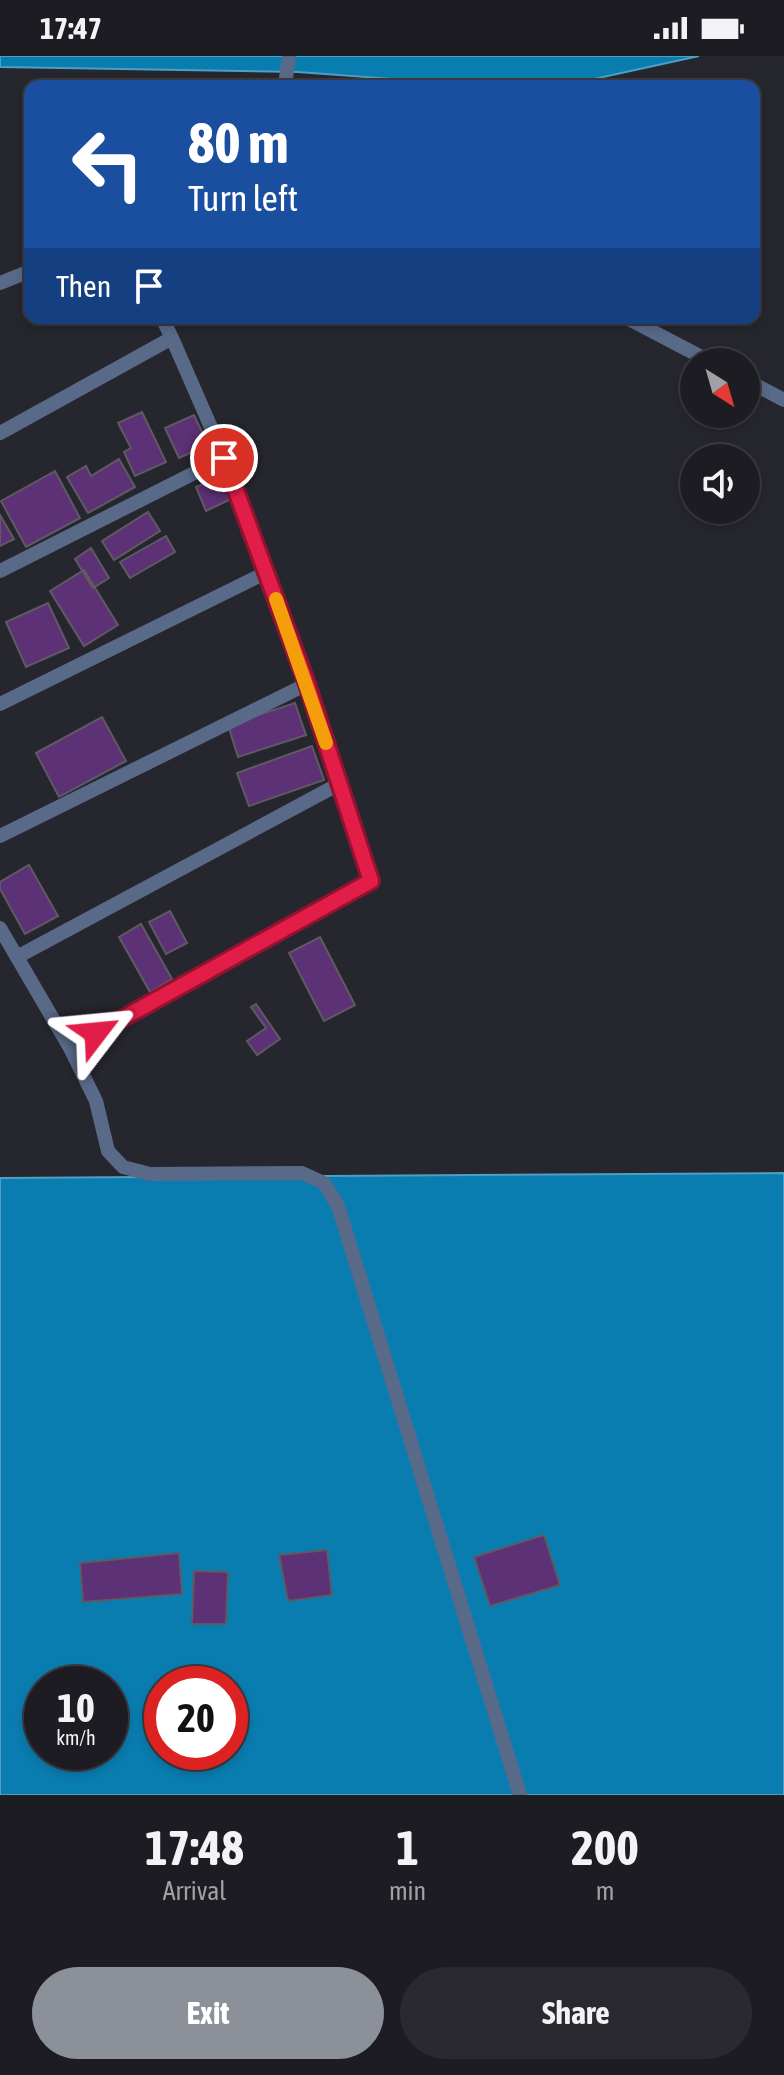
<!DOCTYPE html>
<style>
:root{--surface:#1c1c22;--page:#29292f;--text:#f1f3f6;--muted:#a0a1a5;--line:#3a3a40;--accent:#8c9099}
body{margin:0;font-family:"Asap Condensed",sans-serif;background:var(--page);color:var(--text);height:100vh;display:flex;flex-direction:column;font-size:30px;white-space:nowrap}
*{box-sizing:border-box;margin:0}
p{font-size:26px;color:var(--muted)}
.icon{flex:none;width:44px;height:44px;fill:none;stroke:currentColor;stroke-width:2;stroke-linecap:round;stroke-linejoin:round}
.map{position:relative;height:1739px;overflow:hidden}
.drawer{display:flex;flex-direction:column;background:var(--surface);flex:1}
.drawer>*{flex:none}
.guide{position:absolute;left:24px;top:24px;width:736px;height:244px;border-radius:16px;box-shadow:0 4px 12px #0003,0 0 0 2px var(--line);background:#1a4fa0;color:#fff;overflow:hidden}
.needle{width:52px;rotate:143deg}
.controls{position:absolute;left:680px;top:292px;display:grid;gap:16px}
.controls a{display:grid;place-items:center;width:80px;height:80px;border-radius:50%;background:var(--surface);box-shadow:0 4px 12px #0003,0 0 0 2px var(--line);font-size:40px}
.speed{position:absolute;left:24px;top:1610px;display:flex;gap:16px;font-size:40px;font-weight:700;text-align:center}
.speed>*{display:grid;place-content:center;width:104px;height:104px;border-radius:50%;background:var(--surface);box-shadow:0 4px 12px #0003,0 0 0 2px var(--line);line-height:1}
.speed small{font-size:20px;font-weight:400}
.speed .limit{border:12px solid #d22;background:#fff;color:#111}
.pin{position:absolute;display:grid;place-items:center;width:68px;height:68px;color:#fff;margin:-34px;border:4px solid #fff;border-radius:50%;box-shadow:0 2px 8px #0007}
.me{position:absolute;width:88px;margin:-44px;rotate:61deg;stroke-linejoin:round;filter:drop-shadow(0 0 6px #0008)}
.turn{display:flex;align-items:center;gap:28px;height:168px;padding:0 32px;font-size:36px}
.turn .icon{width:104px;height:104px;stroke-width:2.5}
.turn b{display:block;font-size:56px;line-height:68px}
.then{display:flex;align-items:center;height:76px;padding:0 32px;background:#0003;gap:16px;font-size:30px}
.eta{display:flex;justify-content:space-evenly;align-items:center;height:136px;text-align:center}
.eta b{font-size:48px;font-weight:700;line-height:56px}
.action{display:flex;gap:16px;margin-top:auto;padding:16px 32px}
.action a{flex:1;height:92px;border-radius:48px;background:var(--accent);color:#fff;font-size:32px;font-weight:700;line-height:92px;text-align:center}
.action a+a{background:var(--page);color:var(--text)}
.status{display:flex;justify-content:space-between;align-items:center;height:56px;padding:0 40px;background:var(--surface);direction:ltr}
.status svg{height:22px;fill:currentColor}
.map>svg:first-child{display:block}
</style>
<div class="status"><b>17:47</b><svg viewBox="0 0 49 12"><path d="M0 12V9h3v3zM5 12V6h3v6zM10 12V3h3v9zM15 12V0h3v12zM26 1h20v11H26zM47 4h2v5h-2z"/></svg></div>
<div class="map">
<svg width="784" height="1739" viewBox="0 0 784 1739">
<rect width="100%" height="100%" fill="#26262e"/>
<path fill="#0a7db0" stroke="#4e9fc4" stroke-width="2" fill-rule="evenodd" d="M0,0H699L562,30H487L298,16L0,11Z
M784,1117V1739H0V1122ZM42,1628H110V1696H42ZM162,1628H230V1696H162Z"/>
<path fill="#5d3175" stroke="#5f5a62" stroke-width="2" d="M142,356L166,406L135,420L124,396L131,392L118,367Z
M194,359L208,389L179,402L165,372Z
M119,403L135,431L88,457L67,421L86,410L91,420Z
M55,415L80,462L26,491L1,445Z
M221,420L231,443L206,455L196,431Z
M148,456L160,475L114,504L102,485Z
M0,459L14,483L0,490Z
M166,480L175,496L130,522L120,506Z
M91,492L109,522L93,532L75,503Z
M84,514L118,569L84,590L50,535Z
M48,547L69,592L26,611L6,566Z
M295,647L306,679L238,701L228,669Z
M102,661L126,705L59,741L36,697Z
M312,690L324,724L249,750L237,717Z
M29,809L58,860L25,878L0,833V826Z
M170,855L187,887L166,898L149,866Z
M141,868L172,923L150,936L119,881Z
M320,881L355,949L324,965L289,897Z
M256,948L280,983L257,999L247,985L266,972L251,951Z
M544,1479L560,1529L490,1550L474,1501Z
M327,1494L332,1539L288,1545L279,1499Z
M179,1497L182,1538L83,1546L80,1507Z
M194,1515L228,1516L226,1568H192Z"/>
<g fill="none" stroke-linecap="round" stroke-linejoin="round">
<path stroke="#596a89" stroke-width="14" d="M285,30L289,0
M0,227L30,215
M162,262L172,282
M627,262L711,306
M746,324L784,344
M0,377L172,282L237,431L307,628L0,780
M0,515L224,402
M0,648L267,516
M0,872L70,992L96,1045L108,1095L123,1111L150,1118L302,1117L324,1127L338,1150L520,1739
M17,901L339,728
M70,992L371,825L307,628"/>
</g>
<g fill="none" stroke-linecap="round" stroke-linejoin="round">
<defs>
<path id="route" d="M96,977L371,825L307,628L224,402"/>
</defs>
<use href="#route" stroke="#92132f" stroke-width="20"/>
<use href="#route" stroke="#e11d48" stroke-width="14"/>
<path stroke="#f59e0b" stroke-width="14" d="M276,543L326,687"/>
</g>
</svg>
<div class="controls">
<a><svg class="needle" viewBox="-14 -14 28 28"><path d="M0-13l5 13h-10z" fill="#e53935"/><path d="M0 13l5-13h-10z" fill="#a0a1a5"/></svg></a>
<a><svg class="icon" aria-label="sound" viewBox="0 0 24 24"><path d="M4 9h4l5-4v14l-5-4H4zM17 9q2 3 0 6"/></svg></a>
</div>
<div class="speed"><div>10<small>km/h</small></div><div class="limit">20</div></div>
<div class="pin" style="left:224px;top:402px;background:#d93025"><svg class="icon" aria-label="arrive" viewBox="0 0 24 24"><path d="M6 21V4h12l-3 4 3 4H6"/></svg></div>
<svg class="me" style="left:96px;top:977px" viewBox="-20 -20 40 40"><path d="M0-17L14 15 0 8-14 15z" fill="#e11d48" stroke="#fff" stroke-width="4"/></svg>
<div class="guide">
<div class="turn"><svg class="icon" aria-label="left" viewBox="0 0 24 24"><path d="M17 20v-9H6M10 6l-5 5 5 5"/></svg><div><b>80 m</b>Turn left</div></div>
<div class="then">Then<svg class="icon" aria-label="arrive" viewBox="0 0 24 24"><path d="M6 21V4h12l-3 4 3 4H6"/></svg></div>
</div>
</div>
<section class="drawer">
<div class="eta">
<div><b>17:48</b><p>Arrival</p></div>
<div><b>1</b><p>min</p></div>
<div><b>200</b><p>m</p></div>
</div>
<div class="action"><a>Exit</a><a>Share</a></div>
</section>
